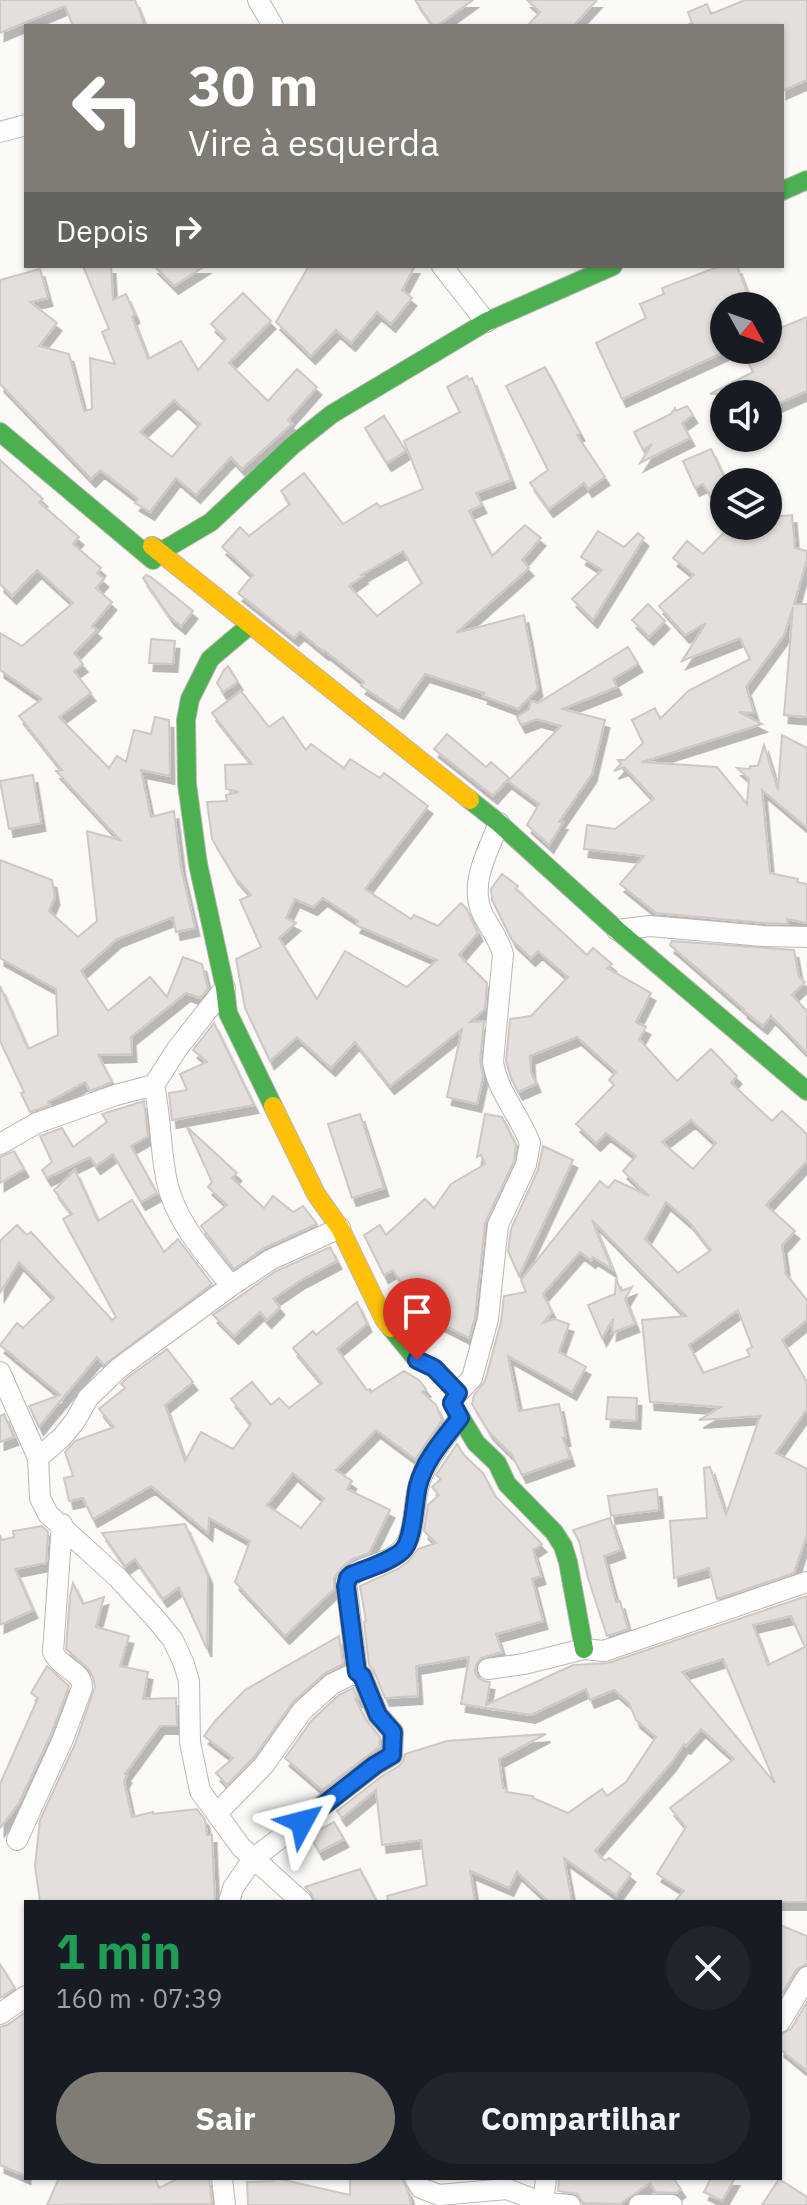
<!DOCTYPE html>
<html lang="pt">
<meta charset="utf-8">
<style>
:root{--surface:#171b24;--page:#20242c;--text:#f1f3f6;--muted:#9ea1a6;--accent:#7f7c75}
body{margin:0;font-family:"IBM Plex Sans",sans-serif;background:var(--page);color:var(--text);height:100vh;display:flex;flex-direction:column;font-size:30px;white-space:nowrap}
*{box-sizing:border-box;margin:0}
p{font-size:26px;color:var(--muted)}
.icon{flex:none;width:44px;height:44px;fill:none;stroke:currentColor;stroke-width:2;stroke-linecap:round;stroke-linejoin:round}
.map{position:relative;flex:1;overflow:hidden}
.sheet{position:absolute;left:24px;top:1900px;width:758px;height:280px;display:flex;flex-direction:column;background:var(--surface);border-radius:0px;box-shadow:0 2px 6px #0004}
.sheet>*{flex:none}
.hud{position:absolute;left:24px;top:24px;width:760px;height:244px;border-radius:0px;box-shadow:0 2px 6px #0004;background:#7f7c75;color:#fff;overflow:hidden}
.needle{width:52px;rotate:130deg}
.fabs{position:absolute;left:710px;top:292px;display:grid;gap:16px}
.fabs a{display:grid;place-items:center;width:72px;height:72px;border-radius:50%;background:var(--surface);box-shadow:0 2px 6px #0004;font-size:40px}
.pin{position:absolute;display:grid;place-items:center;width:68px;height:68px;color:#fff;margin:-82px -34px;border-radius:50% 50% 50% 0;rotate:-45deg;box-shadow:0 0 8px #0007}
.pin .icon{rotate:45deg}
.me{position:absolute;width:88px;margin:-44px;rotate:52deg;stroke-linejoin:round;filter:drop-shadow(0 0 6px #0008)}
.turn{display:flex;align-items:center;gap:28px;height:168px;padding:0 32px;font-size:36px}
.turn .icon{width:104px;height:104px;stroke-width:2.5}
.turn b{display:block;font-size:56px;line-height:68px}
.then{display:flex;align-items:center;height:76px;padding:0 32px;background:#0003;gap:16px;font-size:30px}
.round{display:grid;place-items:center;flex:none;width:84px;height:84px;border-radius:42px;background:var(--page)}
.overview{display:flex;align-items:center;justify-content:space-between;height:136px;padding:0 32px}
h1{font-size:48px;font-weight:700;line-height:60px;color:#1e9e55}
.button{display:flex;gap:16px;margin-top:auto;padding:16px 32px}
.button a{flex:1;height:92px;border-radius:48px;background:var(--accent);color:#fff;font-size:32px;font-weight:700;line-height:92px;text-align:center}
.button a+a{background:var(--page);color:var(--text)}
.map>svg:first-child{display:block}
</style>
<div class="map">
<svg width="807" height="2205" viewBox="0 0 807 2205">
<defs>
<filter id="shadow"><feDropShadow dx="4.5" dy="8" stdDeviation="0" flood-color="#0004"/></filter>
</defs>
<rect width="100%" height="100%" fill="#fcfaf7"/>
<path fill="#e4dfdb" stroke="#cec8c5" stroke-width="2" fill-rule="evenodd" filter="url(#shadow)" d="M0,0H135L145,26H73L65,6L0,33Z
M415,0H473L437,26H433Z
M527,0H597L573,26H527L540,12Z
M745,0H807V80L782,91V26H685L692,23L688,12L707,4L711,14Z
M83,266H111L113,300L126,294L135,315L132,317L148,359L181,341L198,370L226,339L211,324L243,293L271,321L229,363L268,401L297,369L317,387L288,420L292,424L242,469L231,457L196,495L176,478L150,512L135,503L138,499L100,470L91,479L0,384V280L40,269L48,298L30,302L57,323L39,346L69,354L84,411L92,409L90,358L115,364L102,332L109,329ZM174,400L200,424L172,457L140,432Z
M154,266H205L174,286Z
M309,266H415L402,290L412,298L391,324L377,312L351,343L336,330L311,356L276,322Z
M720,266H737L752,306H724V352L622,399L596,343L646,318L640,304L664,294L662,288Z
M807,317V391L768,408V394H710L753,372L742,350H768V333Z
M545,367L580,433L577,435L605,477L588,489L584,483L549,509L530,483L548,470L506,386Z
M467,376L469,380L472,378L511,480L476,493L482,505L469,511L492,556L525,525L541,538L522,560L529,568L456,633L524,615L538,689L518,709L483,696L484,693L425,674L399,711L361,686L364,682L325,651L324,652L300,632L294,638L238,593L253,575L222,547L240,527L249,536L290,504L281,491L304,473L343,524L377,503L380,507L423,489L404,441L460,412L447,387ZM403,551L422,583L377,616L349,586L363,576L361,575Z
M687,406L693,415L682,423L690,438L640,463L652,444L643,450L634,432L671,414L675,408L676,411Z
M384,416L406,451L387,463L365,428Z
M711,449L724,477V515L703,484L695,488L683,461Z
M0,460L43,499L39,502L79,537L73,544L101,568L97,573L104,579L96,588L112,602L92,626L97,630L74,653L83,664L74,671L91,693L59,717L109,768L117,756L126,762L134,730L151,734L155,717L169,720L170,776L141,770L151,817L174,811L181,868L195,928L176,932L173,917L117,939L81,971L108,1011L150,977L167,997L183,957L202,964L208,989L200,998L186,993L131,1037L132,1054L98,1055L112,1082L90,1091L85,1082L48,1102L50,1105L30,1112L21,1093L24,1092L0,1041V986L28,1049L58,1035L56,989L0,958V860L52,880L55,897L49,911L78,937L97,921L87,831L120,840L56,771L62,770L19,716L42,699L0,670V633L22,646L73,603L37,570L12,596L0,584Z
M792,515L795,548L807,551V559L794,604H807V717L784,715L793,607L784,635L746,687L754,713L739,712L762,724L642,762L717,767L747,804L749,779L737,768L750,769V766H758L764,745L778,790L782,735L807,748V828L762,790L770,873L798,879L797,882L807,884V923L787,919L788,924L764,923L656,913L620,884L644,856L584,849L587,825L615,829L654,799L624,767L614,771L621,764L618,760H625L643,743L632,720L655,708L660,719L688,691L750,659L740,638L682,661L706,623L685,635L659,606L694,575L673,558L687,541L703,554L730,526H772L771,517Z
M598,531L624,547L638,533L644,538L593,620L572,599L602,570L581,557Z
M146,575L151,577L193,611L181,626L170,617L143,578Z
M648,604L665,621L649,637L632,620Z
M151,639L175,641L173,664L149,663Z
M628,647L638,664L613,679L617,687L562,709L605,720L592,774L559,822H563L549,845L527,825L539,804L508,781L561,726L537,719L521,725L517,717L529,709L531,701L538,703Z
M228,666L238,682L223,692L217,683L224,670Z
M241,691L269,727L283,717L306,750L311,744L344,768L350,759L380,778L384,773L428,806L365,889L411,919L414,915L438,926L461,903L467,909L478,933L459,955L487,983L485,1009L470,1022L484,1021L480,1061L483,1077L477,1104L447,1097L462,1029L390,1086L355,1042L331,1068L297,1037L270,1061L245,1008L236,959L261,947L240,900L251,895L234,876L212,839L207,802L227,801L226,795L239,792L226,789L225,765L252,764L212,713ZM323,898L358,921L356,925L437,960L407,987L345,951L317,999L279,938L296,923L286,918L295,899L313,907Z
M447,734L486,767L491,762L509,778L493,796L434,749Z
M33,775L41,823L9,829L0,781Z
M502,874L518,886L516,889L587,955L593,948L612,964L607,968L651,993L636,1022L646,1027L639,1039L677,1081L711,1049L737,1076L731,1083L772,1121L782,1111L807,1134V1161L766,1205L795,1231L782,1245L786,1274L807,1300V1320L782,1340L807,1382V1409L776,1453L807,1469V1534L794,1573L717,1599L709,1568L674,1578L670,1521L707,1518L704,1468L710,1467L726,1515L760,1416L699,1420L721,1407L650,1402L642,1320L686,1316L592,1220L612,1269L593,1257L591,1260L580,1252L543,1294L552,1312L543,1323L554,1319L569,1324L559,1352L586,1367L572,1392L508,1356L519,1411L559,1404L566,1438H563L570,1458L522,1475L512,1455L489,1432L472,1404L474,1395L485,1381L501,1322L504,1296L526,1292L521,1280L600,1181L608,1188L615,1180L649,1196L623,1171L636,1156L606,1133L596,1143L576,1124L614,1085L609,1080L616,1072L577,1037L530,1056L531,1072L536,1084L518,1092L511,1078L506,1061L510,1019L531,1016L568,977L538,951L531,958L512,940L492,900L491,889ZM691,1120L716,1143L693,1169L662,1142ZM666,1202L689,1222L711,1250L678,1273L645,1239ZM738,1310L752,1347L747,1350L750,1356L703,1373L689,1345Z
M672,941L794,950L799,977L805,982L792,995L807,1011V1053L771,1016L763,1026L743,1010L744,1009L670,945Z
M214,1023L254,1105L172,1120L169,1093L187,1090L180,1074L207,1062L193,1050Z
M144,1101L148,1136L131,1146L157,1193L141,1202L113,1154L96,1166L90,1157L47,1178L42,1170L52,1162L40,1136L62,1128L73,1147L107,1122L102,1114Z
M360,1114L384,1188L352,1198L328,1124Z
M485,1114L502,1117L516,1145L514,1161L485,1223L475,1317L469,1338L420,1313L393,1270L384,1275L364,1235L380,1225L386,1235L425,1199L434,1208L451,1184L485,1164L481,1155L477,1157Z
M187,1127L237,1173L232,1178L264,1208L273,1196L293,1212L303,1206L317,1224L264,1248L234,1269L201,1226L227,1205L208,1187L212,1182Z
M543,1146L573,1160L519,1276L508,1251L511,1229L538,1170Z
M14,1151L24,1169L0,1183V1157Z
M75,1170L98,1221L132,1200L164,1252L178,1239L212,1284L104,1365L97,1357L39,1427L29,1406L60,1395L0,1345L17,1323L23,1328L54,1298L19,1262L0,1293V1241L17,1225L27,1235L31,1232L112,1320L116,1317L63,1219L72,1214L54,1190Z
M330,1247L337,1261L301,1280L273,1299L280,1307L267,1320L260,1312L234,1336L213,1315L276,1271Z
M616,1278L621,1291L632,1287L625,1299L635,1324L612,1333L613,1319L602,1338L588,1305L615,1294Z
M357,1302L367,1324L337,1349L367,1390L370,1389L371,1392L404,1371L419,1380L426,1389L422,1392L436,1405L442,1420L415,1459L376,1430L336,1470L352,1481L347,1489L390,1510L369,1553L353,1559L342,1567L334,1578V1589L285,1636L235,1582L250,1541L209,1518L208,1533L151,1486L93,1519L83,1498L69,1501L64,1478L73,1476L65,1452L75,1441L114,1427L99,1409L125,1388L121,1384L127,1378L167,1349L193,1382L165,1405L185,1461L201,1432L233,1449L251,1424L231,1399L252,1382L271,1405L279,1398L289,1408L322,1383L293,1348L313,1331L316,1335ZM293,1473L324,1499L301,1528L267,1505Z
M608,1397L637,1398L636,1421L606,1419Z
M4,1414L14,1437L0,1442V1416Z
M457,1444L464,1455L483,1473L495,1496L542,1544L533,1550L541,1576L532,1579L543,1621L496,1634L502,1652L481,1658L476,1665L475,1672L478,1678L484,1681L490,1682L486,1705L573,1665L608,1663L807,1596V1902H674L684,1891L657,1874L686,1827L670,1808L734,1759L701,1729L686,1746L684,1744L672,1762L595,1851L605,1861L609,1858L631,1874L616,1895L564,1858L572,1902H549L517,1872L509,1888L470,1871L475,1902H388L387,1896L427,1885L421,1840L382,1845L376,1790L342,1818L337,1811L382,1776L399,1766L403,1761L405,1754L447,1741L546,1734L499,1759L503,1788L507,1789L506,1792L533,1796V1798L568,1813L602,1789L607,1796L626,1782L656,1737L636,1720L629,1703L614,1690L590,1700L586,1689L531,1715L461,1704L469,1657L416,1666L418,1696L385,1698L374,1671L369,1665L364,1622L366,1621L360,1586L398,1569L408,1562L418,1549L436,1543L424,1531L428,1505L439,1495L432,1487L441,1479L436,1475ZM791,1616L805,1647L768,1665L753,1625ZM723,1659L775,1783L682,1672Z
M657,1489L659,1510L611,1516L608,1496Z
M610,1518L621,1550L604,1556L616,1602L620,1601L628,1629L607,1636L588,1578L579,1541L573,1530Z
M185,1524L208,1576L207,1649L179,1587L163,1599L135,1559L125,1566L102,1533Z
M42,1526L48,1532L46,1563L15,1569L33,1610L0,1625V1535L2,1540L14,1537L13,1531Z
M73,1583L83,1604L104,1597L96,1627L129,1636L120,1666L148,1672L143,1699L176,1698L177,1726H160L125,1774L127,1775L124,1781L132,1817L153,1812V1814L197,1809L205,1820L207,1835H212L215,1902H40L35,1866L40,1820L75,1744L95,1687L93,1677L89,1669L66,1649L70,1595Z
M339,1636L343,1664L324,1674L293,1702L254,1757L227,1785L216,1773L233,1758L204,1736L215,1721L245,1690Z
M47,1666L69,1686L51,1734L19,1803L0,1828V1784L38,1698L31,1693Z
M353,1688L358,1699H355L366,1720L380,1737L379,1747L322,1790L285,1758L312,1720L339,1695Z
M334,1822L344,1839L319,1852L310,1835Z
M360,1869L377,1902H315L311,1893L305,1887Z
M780,1925L807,1936V1964L796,1970L780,1997Z
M0,1964L15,1988L0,1998Z
M807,2002V2071L780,2049V2035L791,2029Z
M26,2012V2176L0,2165V2027L7,2025Z
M59,2178H155L159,2188L179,2178H209L212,2204L47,2205Z
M275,2178L350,2195V2178H402L409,2194L411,2205H248L247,2182L274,2181Z
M559,2178H673L681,2189L676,2193L656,2192L650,2183L620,2204L583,2203L577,2194L558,2191Z
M711,2178H735L722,2201L704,2192Z
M779,2179L807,2197V2205H762Z"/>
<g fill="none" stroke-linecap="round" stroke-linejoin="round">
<defs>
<path id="street" d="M258,0L273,26
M0,132L26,125
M442,266L486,322
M617,930L650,926L763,936L807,937
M225,988L177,1049L154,1085C161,1117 160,1150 167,1182C176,1223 206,1254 231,1286
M0,1144L37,1123L116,1095L154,1085
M0,1372L38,1458L40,1498L48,1514L118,1578L155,1618L173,1640L184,1664L189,1681L190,1742L200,1791L241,1847L302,1902
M458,1393L472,1378L488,1319L498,1225L526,1165L530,1143C519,1114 498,1093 493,1062L503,954C499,939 490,928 483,915C468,884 488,852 499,823
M38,1458L62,1437L75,1421L88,1398L119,1368L231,1286L270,1260L340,1228
M488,1669L524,1664L584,1649L604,1651L807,1582
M217,1813L264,1765L302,1711L332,1684L357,1672
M17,1840L63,1739L82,1688C83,1671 62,1670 53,1652L62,1524
M229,1902L233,1888L253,1859L375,1765L392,1755L393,1732L378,1715L362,1676L357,1672L346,1582C358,1563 391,1566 404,1547C416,1532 413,1499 420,1481C428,1457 445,1438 460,1418
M0,2014L26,1996
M780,2022L807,1977
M222,2178L225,2205
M415,2178L421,2188L439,2195L507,2189L543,2203L570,2205
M543,2205L546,2178
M639,2205H672"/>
<path id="fast" d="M782,191L807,180
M0,432L153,560L152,546
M152,546L162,551L211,522L293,445L332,414L486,322L613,266
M250,625L210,659L190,699L186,720L187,784L198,864L225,988L228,1013L273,1106
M470,800L499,823L617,930L807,1091
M391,1328L417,1360L434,1368L458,1393L452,1403L476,1443L497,1463L507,1484L554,1532L563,1546L568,1562L584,1649"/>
<path id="slow" d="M152,546L470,800
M273,1106L316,1194L340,1228L384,1319L391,1328"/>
</defs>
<use href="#street" stroke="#bbb7b2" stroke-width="22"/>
<use href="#fast" stroke="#bbb7b2" stroke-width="20"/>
<use href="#slow" stroke="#bbb7b2" stroke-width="20"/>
<use href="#street" stroke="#fffefe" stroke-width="20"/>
<use href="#fast" stroke="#4caf50" stroke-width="18"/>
<use href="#slow" stroke="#ffc107" stroke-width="18"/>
</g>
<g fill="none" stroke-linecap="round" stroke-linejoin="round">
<defs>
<path id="route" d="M302,1822L375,1765L392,1755L393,1732L378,1715L362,1676L357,1672L346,1586L348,1578L351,1575C367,1568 388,1563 402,1551C414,1540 414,1502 418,1486C425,1459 444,1439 460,1418L452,1403L458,1393L434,1368L417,1360"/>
</defs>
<use href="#route" stroke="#114b97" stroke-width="20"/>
<use href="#route" stroke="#1a73e8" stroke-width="14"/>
</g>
</svg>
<div class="fabs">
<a><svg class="needle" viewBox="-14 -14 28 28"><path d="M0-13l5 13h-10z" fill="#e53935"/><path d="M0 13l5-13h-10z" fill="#9ea1a6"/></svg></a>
<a><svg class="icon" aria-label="sound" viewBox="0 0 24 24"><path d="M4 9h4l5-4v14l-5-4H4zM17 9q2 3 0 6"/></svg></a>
<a><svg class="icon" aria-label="layers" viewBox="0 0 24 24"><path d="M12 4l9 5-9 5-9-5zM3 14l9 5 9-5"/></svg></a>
</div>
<div class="pin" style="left:417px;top:1360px;background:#d93025"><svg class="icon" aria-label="arrive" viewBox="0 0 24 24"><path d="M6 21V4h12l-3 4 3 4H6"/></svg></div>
<svg class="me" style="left:302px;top:1822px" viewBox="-20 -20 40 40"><path d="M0-17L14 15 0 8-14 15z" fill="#1a73e8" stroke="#fff" stroke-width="4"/></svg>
<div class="hud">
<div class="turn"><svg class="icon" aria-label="left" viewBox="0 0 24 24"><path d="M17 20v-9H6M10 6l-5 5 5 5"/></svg><div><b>30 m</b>Vire à esquerda</div></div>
<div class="then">Depois<svg class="icon" aria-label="right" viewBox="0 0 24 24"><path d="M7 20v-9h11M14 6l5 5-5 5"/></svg></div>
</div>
<section class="sheet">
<div class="overview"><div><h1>1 min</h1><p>160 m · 07:39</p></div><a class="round"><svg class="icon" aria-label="close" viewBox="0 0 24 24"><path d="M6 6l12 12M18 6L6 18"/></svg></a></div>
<div class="button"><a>Sair</a><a>Compartilhar</a></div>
</section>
</div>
